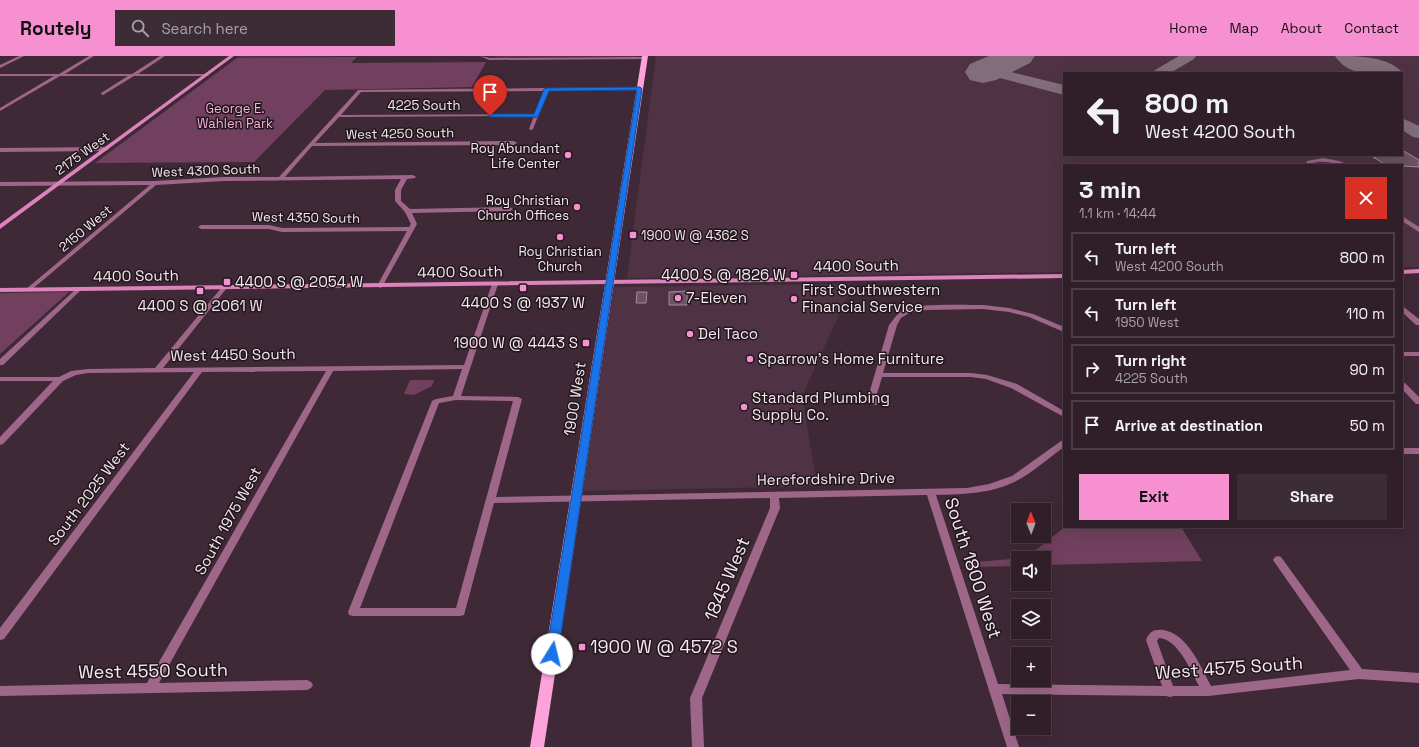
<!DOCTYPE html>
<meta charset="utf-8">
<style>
:root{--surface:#301f29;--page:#3c2c35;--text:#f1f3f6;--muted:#a8a2a8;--line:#4b3d46;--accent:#f690d0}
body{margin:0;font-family:"Space Grotesk",sans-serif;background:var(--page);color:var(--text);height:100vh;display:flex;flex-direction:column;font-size:15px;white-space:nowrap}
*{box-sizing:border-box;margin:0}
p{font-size:13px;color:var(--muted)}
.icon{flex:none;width:22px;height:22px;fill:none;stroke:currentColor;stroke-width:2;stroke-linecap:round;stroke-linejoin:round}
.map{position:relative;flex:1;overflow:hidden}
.panel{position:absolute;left:1063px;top:108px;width:340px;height:364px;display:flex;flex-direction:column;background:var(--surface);border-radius:0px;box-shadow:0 4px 16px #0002,0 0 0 1px var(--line)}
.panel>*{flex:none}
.top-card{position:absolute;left:1063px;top:16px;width:340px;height:84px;border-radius:0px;box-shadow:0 4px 16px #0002,0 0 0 1px var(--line);background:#301f29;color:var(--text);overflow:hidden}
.needle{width:26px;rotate:359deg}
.fabs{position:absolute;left:1011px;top:447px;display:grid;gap:8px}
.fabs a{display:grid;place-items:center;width:40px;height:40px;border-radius:0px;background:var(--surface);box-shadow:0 4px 16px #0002,0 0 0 1px var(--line);font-size:20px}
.pin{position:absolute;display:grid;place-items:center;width:34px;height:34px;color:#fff;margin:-41px -17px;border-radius:50% 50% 50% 0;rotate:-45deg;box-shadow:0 0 4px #0007}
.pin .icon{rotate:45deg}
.me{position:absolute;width:44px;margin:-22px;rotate:9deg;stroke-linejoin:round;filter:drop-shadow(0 0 3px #0008)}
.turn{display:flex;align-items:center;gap:14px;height:84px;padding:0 16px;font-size:18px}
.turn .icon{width:52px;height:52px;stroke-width:2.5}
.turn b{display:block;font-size:28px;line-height:34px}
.round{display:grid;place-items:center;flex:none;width:42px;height:42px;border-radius:0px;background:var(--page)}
.summary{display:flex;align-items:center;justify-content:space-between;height:68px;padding:0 16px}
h1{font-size:24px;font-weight:700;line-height:30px}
.primary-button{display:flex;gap:8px;margin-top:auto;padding:8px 16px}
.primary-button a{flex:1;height:46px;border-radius:0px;background:var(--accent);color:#111;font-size:16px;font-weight:700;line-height:46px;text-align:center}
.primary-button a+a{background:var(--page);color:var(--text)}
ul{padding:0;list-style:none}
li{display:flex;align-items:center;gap:12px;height:50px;margin:0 8px 6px;padding:0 8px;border:2px solid var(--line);border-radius:0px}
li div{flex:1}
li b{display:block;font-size:15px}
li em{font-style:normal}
header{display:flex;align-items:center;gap:24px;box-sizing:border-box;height:56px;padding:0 20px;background:var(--accent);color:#111}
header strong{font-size:19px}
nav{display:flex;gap:22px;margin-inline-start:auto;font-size:14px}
.search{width:280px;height:36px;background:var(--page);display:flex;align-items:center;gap:10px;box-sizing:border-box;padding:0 14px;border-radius:0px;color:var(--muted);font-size:15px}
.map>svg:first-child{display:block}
</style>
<header>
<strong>Routely</strong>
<div class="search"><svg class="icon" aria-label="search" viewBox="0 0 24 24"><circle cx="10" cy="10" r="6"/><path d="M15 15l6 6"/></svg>Search here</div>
<nav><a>Home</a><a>Map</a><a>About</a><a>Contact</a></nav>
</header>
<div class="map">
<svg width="1419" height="691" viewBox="0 0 1419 691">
<rect width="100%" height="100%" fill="#402937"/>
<path fill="#4f3344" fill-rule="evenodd" d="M239,0H358L237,2Z
M490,0H636V1L498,2Z
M656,0H1419V211H1402V109H1064V216L627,222ZM1064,17H1402V99H1064Z
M844,228L848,239L802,340L817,430L583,435L614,231Z"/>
<path fill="#71405f" d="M357,1L351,7L486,6L472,31L325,34L254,106L95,107L237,2Z
M69,236L0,298V237Z
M410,324H434L432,330L414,339L404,338Z
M1065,471H1181L1202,505L1044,509V502H1018V510L967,511L965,507L1011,503L1019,498L1032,497Z"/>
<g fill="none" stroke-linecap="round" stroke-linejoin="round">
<path fill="#826e7a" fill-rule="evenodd" d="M1179,0H1196L1194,3L1170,17H1153L1155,14Z
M986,10L1064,29V39L981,17L979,14L981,11Z
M1402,62L1419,70V82L1413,81L1402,74Z"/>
<path fill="#826e7a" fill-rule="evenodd" d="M989,0H1035L1030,7L996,24L983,27L970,24L965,16L970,8Z
M1335,0C1359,0 1388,0 1403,17L1402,19V17C1378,17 1350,23 1335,0Z"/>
</g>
<path fill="#6c5262" stroke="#a68a9b" d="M1402,94L1419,104V111L1386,109L1373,101H1376L1373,99H1402Z
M687,235V249H669V236Z
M637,236H647L646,247H636Z"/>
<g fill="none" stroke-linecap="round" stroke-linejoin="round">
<path fill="#9e6789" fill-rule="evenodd" d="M19,0H24L0,12V9Z
M89,0H94L65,18H132L160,0H165L138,18H207L209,19L207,20H134L103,39L101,38V37L128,20H60L0,55V52L54,20H0V18H59Z
M480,0L490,2L644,1L646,2L644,3L489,4Z
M545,32H640L642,33L640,34L548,35L533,73L531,74L529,73L534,60L339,61L315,87L514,85L517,87L514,89L312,90L285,121L413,119L416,121L415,122L407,123L401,134V145L410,153L510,151L513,153L510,155L412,157L417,168L382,231L380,232L377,230L407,175L282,176L269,173H201L198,171L201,169H269L282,172L409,171L411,168L405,156L395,145V134L401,123L224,125L156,129L30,235H26L25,234L150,129L0,130V126L155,125L224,121H279L358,34ZM544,35L535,58L341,59L361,36Z
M0,92L106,91L109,93L106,95L0,96Z
M1323,102L1339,105L1349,109C1336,109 1325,103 1312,107V109H1306L1307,105Z
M1402,160L1419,171V176L1402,165Z
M495,226L498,228L461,340L518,341L522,343L496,441L967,432L989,428L1012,420L1061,385L1064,384V391C1050,401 1033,416 1018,424C993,438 963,438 936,439L998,628L1162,630L1146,584C1149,576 1154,573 1163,574C1187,577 1201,611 1211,630L1350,614L1275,507L1273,504L1275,501L1278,500L1281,501L1362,613L1419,617V627L1359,623L1208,640H1174L1170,641L1166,640L1002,638L1019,691H1007L927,439L779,442L780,452L702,642L704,691H692L690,642L770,452V442L494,447L464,559L460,560H353L349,559L348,556L432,345L436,343L453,340L462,313L333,315L159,627L307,624L311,626L313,629L311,632L307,634L0,640V630L147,627L326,315L202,316L4,583L0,584V572L194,316L88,317L76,319L63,325L3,388L0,389V381L53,325H0V321H59L71,315L88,313L155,312L222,231H226V233L163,312L464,309L492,228ZM456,344L513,345L456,552H360L439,347ZM1159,582C1178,583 1191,615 1199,630H1173L1157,585Z
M79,231L82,233L81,234L3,309H0V303L77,232Z
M983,249L1009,252L1033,258L1064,271V276L1029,261L1009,256L983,253L925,254L909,257L901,262L897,269L883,317H971L987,319L1017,328L1064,355V361L1011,332L986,323L971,321H882L877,338L880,347L876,349H873L869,338L889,269C894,263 898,256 905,253C920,247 965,249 983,249Z
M1402,251L1405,252L1419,263V269H1416L1402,256Z
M1402,296H1419V300H1402Z
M1402,327H1405L1419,341V348H1416L1402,333Z
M1402,392H1419V398H1402Z"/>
<path fill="#db83ba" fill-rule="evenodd" d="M229,0H234L0,173V168Z
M1419,213V217L1402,218V214Z
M1064,218V222L0,236V232Z"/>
<path fill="#fda3db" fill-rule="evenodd" d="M642,0H648L544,691H530Z"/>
</g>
<path fill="#1a73e8" stroke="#114b97" d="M640,31L642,33L558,598L556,601L552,603L548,601L546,598L637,34L549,35L538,61H490L488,60L490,58H534L544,33L547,32Z"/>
<g fill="#f690d0" stroke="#20161c" stroke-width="1.5">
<circle cx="568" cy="99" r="4"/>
<circle cx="577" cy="151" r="4"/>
<rect x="629" y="175" width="8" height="8" rx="2"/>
<circle cx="560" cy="181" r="4"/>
<rect x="790" y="215" width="8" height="8" rx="2"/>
<rect x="223" y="222" width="8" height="8" rx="2"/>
<rect x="519" y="228" width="8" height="8" rx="2"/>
<rect x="196" y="231" width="8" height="8" rx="2"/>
<circle cx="678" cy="242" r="4"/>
<circle cx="794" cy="243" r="4"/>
<circle cx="690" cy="278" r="4"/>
<rect x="582" y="283" width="8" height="8" rx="2"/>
<circle cx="750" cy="303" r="4"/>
<circle cx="744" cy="351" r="4"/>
<rect x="578" y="587" width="8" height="8" rx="2"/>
</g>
<g text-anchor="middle" stroke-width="3" stroke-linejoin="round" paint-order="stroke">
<g font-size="13" fill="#f7e7f0" stroke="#20161c">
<text x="424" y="54">4225 South</text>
<text transform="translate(400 77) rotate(-1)" y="5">West 4250 South</text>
<text transform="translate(82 97) rotate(-36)" y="5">2175 West</text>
<text transform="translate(206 114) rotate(-2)" y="5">West 4300 South</text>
<text transform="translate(306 161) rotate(1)" y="5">West 4350 South</text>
<text transform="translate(85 172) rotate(-40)" y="5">2150 West</text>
</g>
<g font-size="13" fill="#f5b1d9" stroke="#20161c">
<text x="235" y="57">George E.<tspan x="235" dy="15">Wahlen Park</tspan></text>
</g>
<g font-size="13" fill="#f7e7f0" stroke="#20161c" text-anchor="end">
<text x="560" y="97">Roy Abundant<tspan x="560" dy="15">Life Center</tspan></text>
<text x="569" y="149">Roy Christian<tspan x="569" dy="15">Church Offices</tspan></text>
<text x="641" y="184" text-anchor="start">1900 W @ 4362 S</text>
<text x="560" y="200" text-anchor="middle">Roy Christian<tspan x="560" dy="15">Church</tspan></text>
</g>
<g font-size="15" fill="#f7e7f0" stroke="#20161c">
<text transform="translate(856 210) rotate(-1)" y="5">4400 South</text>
<text transform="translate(460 216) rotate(-1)" y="5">4400 South</text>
<text transform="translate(136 220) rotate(-1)" y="5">4400 South</text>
<text transform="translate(233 299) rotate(-1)" y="5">West 4450 South</text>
<text transform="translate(575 343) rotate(-81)" y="5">1900 West</text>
<text transform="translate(826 423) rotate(-1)" y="5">Herefordshire Drive</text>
<text transform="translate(89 438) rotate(-53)" y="5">South 2025 West</text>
<text transform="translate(228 465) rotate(-61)" y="5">South 1975 West</text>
</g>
<g font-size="15" fill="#f7e7f0" stroke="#20161c" text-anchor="start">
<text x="786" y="224" text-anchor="end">4400 S @ 1826 W</text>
<text x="235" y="231">4400 S @ 2054 W</text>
<text x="802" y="239">First Southwestern<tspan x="802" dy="17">Financial Service</tspan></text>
<text x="686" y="247">7-Eleven</text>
<text x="523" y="252" text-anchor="middle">4400 S @ 1937 W</text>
<text x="200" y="255" text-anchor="middle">4400 S @ 2061 W</text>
<text x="698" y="283">Del Taco</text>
<text x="578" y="292" text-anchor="end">1900 W @ 4443 S</text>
<text x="758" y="308">Sparrow's Home Furniture</text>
<text x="752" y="347">Standard Plumbing<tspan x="752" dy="17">Supply Co.</tspan></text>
</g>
<g font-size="18" fill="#f7e7f0" stroke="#20161c">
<text transform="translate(973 512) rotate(72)" y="6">South 1800 West</text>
<text transform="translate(727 523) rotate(-67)" y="6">1845 West</text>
<text transform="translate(1229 612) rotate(-4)" y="6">West 4575 South</text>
<text transform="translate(153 615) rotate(-1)" y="6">West 4550 South</text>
</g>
<g font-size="18" fill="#f7e7f0" stroke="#20161c" text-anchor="start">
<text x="590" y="597">1900 W @ 4572 S</text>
</g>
</g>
</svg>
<div class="fabs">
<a><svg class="needle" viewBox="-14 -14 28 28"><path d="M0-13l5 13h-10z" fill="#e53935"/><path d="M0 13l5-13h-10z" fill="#a8a2a8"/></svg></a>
<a><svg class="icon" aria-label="sound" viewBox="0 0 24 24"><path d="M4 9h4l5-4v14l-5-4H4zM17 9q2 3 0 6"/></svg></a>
<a><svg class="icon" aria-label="layers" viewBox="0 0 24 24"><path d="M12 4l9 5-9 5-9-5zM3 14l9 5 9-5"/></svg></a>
<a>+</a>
<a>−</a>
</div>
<div class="pin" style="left:490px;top:60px;background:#d93025"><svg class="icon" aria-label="arrive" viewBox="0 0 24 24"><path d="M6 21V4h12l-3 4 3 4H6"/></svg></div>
<svg class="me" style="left:552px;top:598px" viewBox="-20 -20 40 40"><circle r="19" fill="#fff"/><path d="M0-13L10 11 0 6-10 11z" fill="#1a73e8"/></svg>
<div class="top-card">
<div class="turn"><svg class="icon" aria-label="left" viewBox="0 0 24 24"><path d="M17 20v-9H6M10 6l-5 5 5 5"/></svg><div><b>800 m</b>West 4200 South</div></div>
</div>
<section class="panel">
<div class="summary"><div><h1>3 min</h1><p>1.1 km · 14:44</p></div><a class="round" style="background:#d93025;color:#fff"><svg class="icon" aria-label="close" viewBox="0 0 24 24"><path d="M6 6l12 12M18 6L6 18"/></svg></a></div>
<ul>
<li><svg class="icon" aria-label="left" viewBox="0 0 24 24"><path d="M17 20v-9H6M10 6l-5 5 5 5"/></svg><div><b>Turn left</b><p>West 4200 South</p></div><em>800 m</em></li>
<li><svg class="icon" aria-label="left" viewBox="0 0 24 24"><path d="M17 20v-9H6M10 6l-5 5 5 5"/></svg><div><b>Turn left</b><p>1950 West</p></div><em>110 m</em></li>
<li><svg class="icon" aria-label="right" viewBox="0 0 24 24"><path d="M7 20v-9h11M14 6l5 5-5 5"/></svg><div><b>Turn right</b><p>4225 South</p></div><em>90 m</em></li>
<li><svg class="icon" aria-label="arrive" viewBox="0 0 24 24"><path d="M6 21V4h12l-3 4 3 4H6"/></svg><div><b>Arrive at destination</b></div><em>50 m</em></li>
</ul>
<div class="primary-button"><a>Exit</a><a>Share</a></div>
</section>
</div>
